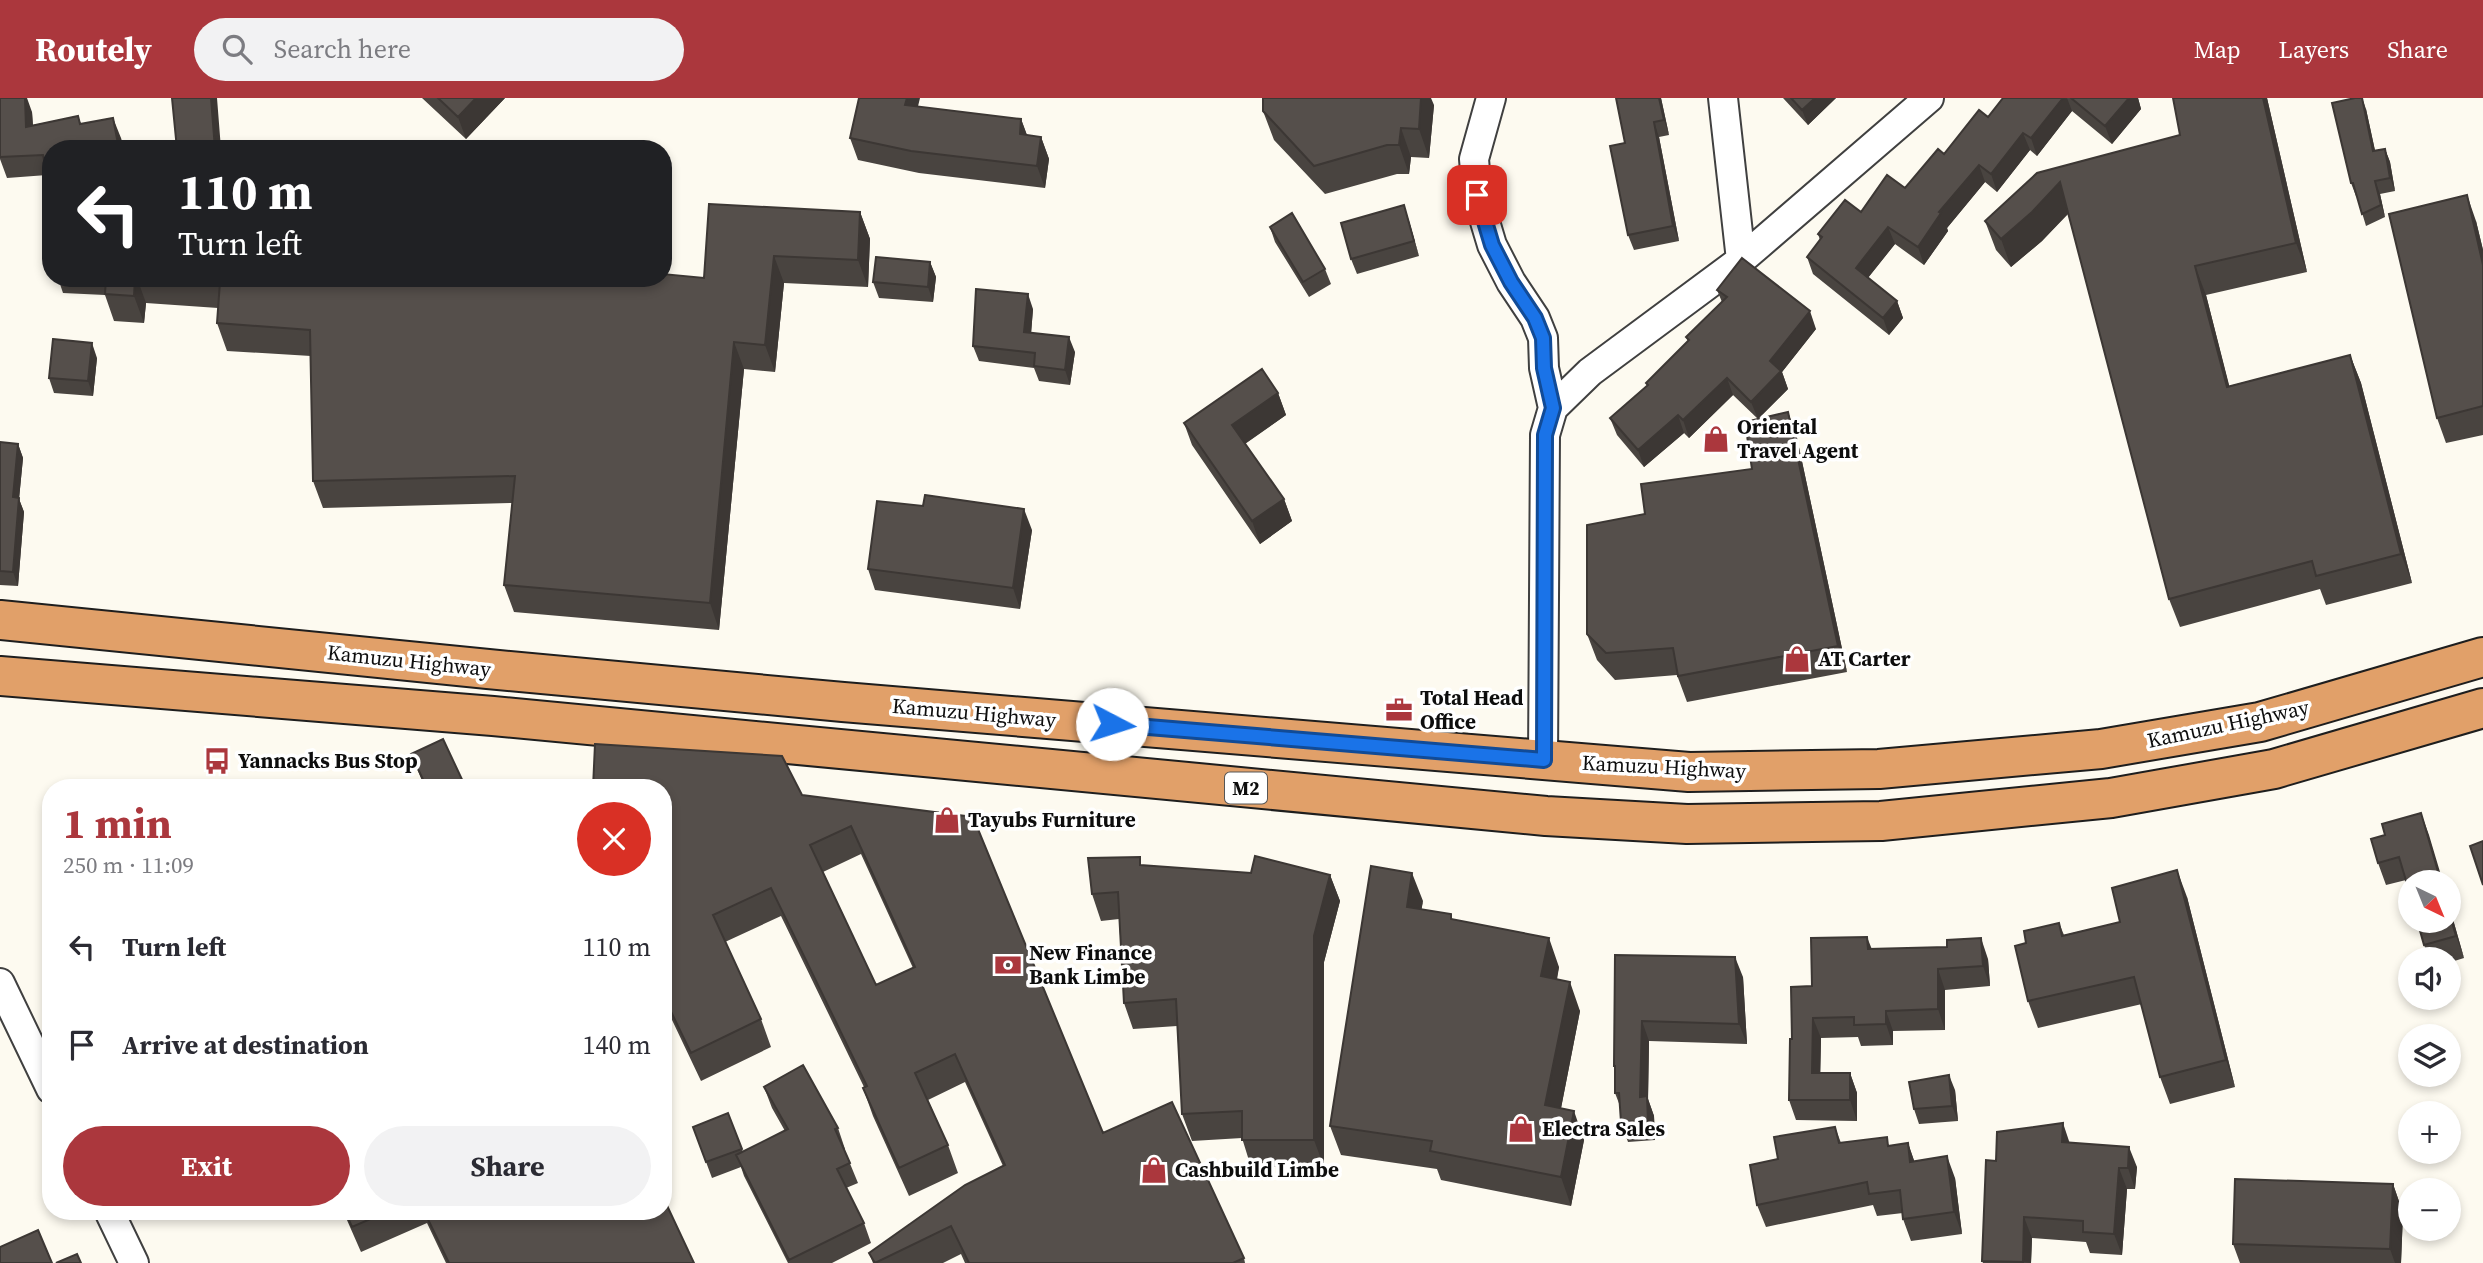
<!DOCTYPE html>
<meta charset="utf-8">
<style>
:root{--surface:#fff;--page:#f2f2f3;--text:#2b2b33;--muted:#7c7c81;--accent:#ab373d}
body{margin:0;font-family:"Source Serif 4",serif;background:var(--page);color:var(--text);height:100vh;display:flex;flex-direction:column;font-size:26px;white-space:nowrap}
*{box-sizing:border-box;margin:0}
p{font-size:23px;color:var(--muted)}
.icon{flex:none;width:38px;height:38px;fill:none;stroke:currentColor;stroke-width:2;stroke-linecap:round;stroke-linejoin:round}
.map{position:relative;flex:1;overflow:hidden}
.side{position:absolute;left:42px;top:681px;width:630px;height:441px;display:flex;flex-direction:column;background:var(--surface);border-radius:28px;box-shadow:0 4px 10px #0003}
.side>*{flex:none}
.hud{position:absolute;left:42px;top:42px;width:630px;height:147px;border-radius:28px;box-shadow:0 4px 10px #0003;background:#202124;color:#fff;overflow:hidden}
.needle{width:46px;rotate:137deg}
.controls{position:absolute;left:2398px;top:772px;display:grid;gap:14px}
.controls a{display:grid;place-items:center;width:63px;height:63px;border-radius:50%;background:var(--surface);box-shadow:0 4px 10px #0003;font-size:35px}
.pin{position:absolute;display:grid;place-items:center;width:60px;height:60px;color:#fff;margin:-30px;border-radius:14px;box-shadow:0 4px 10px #0006}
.me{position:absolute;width:77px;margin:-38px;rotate:95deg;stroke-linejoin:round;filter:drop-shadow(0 0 5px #0008)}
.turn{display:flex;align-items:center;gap:24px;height:147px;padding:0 21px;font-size:32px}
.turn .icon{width:91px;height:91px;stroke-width:2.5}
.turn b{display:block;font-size:49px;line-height:60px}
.round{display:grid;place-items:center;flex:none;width:74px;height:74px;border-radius:37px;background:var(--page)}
.overview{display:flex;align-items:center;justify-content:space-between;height:119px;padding:0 21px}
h1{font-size:42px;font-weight:700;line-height:52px;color:var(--accent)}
.cta{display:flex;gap:14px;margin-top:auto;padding:14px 21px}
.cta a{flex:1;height:80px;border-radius:42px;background:var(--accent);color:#fff;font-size:28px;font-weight:700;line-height:80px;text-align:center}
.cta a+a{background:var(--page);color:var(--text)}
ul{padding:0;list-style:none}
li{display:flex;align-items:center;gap:21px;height:98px;padding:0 21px}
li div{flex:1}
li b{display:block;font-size:26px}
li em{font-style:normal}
header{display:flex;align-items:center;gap:42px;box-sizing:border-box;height:98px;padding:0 35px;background:var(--accent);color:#fff}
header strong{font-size:33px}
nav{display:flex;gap:38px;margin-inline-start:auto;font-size:24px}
.search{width:490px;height:63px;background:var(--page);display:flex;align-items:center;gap:18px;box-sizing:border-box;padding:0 24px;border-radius:38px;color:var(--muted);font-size:26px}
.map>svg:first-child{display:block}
</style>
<header>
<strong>Routely</strong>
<div class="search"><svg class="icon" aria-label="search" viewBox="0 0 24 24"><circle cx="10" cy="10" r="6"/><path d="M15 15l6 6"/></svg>Search here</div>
<nav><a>Map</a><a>Layers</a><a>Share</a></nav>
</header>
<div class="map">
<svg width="2483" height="1165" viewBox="0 0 2483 1165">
<rect width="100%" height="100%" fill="#fdfaf0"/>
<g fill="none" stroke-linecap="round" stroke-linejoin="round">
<defs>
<path id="street" d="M1491,0L1474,61L1477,97L1492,147L1511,184L1535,220L1543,240L1544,270L1553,310
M1723,0L1741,162
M1543,662L1545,337L1553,310L1590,274L1741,162L1929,0
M0,885L51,991
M109,1113L134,1165"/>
<path id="highway" d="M0,522L488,571L843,604L1689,674L1879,671L2101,651L2260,624L2483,559
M0,578L493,618L1546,718L1687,726L1881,723L2111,700L2274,671L2483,610"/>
</defs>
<use href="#street" stroke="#404040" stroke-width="32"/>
<use href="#highway" stroke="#1e1e1e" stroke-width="42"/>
<use href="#street" stroke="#fff" stroke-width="28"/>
<use href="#highway" stroke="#e1a069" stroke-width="38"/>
</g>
<path fill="#494440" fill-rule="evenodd" d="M0,0L32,14L33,27L78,18L81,26L121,40L123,51H51L47,77L7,80L0,61Z
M422,0H505L466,41Z
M1661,0L1669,37L1659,39L1679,143L1634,152L1628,137L1625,45Z
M1783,0H1836L1808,27Z
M2003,0H2138L2141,11L2112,46L2072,13L2037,58L2030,52L1997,94L1985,84L1947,130L1948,133L1924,167L1895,146L1868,180L1897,203L1903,220L1889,237L1813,176L1807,159L1820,142L1818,136L1905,90L1988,19Z
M2173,0H2267L2307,174L2206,197L2229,288L2350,257L2361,285L2412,485L2326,507L2320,491L2180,529L2169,501L2068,115L2042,143L2011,169L1996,152L1985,123L2180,37Z
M1434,7L1429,60L1411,59L1409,76H1397L1325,96L1274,42L1263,13Z
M918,9L1021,21L1027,37L1041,39L1049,61L1045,90L919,75L858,62L850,40Z
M2366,11L2375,53L2385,51L2390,64L2395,93L2380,96L2385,119L2366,128L2357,98H2356L2351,85Z
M860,114L870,141L868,189L784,185L775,274L744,271L719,532L514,514L504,487L512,405L323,410L313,383L311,258L227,253L217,225L218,210L146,205L144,225L114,223L105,197L63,195L58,180H704Z
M1409,123L1419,158L1357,176L1351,161Z
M2476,123L2483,152V337L2446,345L2437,320Z
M1270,129L1325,171L1331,186L1309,199L1275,144Z
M930,164L936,179L933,204L879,200L873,184Z
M1717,192L1816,231L1782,274L1788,291L1758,321L1788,314L1797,340L1847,574L1687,604L1677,577L1615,582L1597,562L1587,536L1645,416L1752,371L1758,321L1733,297L1689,340L1684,335L1644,369L1617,337L1610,320L1647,288L1646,285L1688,244L1686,239L1722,204Z
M1033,211L1031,235L1075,254L1070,287L1039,283L1034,270L979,263L973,248Z
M97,260L93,298L54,295L49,280Z
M1278,295L1286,317L1245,346L1284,401L1292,423L1260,446L1192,347L1184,325Z
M0,344L18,346L23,360L19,401L24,414L18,488L0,487Z
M1032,432L1020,511L875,492L868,471Z
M411,656L466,690H425Z
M663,690L802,697L973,719L1103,1035L1244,1160L1245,1165H965L961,1156L943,1165H873L869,1155L1003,1068L965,984L928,1002L948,1047L958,1075L909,1098L873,1018L863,990L864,989L781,818L725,844L761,921L771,949L701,983L663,903ZM861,756L913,870L876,887L823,774Z
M2385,737H2429L2406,782L2386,787L2378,765Z
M1143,767L1251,775L1330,777L1340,803L1324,864V1069H1251L1242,1040L1192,1043L1182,1016L1177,928L1133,931L1124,905L1119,821L1101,823L1092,796Z
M2187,799L2235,989L2170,1006L2160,979L2142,906L2038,930L2028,903L2059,825L2064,837L2120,824Z
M1423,803L1421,812L1453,821L1559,869L1557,882L1580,913L1561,1010L1584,1042L1571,1108L1441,1082L1437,1071L1341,1057L1330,1028Z
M2448,804L2464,860L2448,865V861H2429L2424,847L2448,822Z
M1872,851L1988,861L1990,888L1945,892V932L1893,933V947L1861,948L1858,939L1821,940L1820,975H1850L1857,995V1023L1796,1022L1789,1002L1792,941L1812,888Z
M1615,857L1743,879L1747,946L1649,943L1648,1001L1654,1018L1655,1042L1628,1044L1621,1024L1620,1008L1615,995V973L1614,968Z
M764,989L838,1030L845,1051H844L858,1085L846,1090L864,1125L871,1145L832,1165H788L744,1078L741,1069L712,1080L693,1029L728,1015L743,1054L785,1033L772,1010Z
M1955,992L1958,1023L1919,1026L1914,1011Z
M1835,1029L1841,1045L1890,1048L1908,1045L1914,1063L1955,1080L1962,1136L1911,1143L1903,1121V1115L1877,1118L1873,1107L1766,1129L1757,1107L1778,1061Z
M2070,1045L2137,1069L2135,1091H2127L2122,1157L2090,1155L2086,1144L2032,1140L2031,1165H1983L1982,1163L1996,1063Z
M2393,1086L2403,1115L2401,1165H2240L2233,1146Z
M343,1113H663L694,1165H446L427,1125L361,1154Z"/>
<path fill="#3c3734" d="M25,0H27L32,14L34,49L26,29Z
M211,0H217L221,51H215Z
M476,0H505L466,41L458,19Z
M907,0H920L913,29L905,7Z
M1421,0H1431L1434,7L1429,60L1419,31Z
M1659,0H1661L1669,37L1664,22Z
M1815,0H1836L1808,27L1802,12Z
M2063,0H2067L2072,13L2037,58L2031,40Z
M2129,0H2138L2141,11L2112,46L2105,28Z
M2263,0H2267L2307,174L2296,145Z
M2362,0L2366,11L2378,66L2373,53Z
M113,20L121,40L123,51H119Z
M1021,21L1029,43L1020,36Z
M1654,24L1659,39L1679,143L1673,128Z
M1401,30L1411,59L1409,76L1399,47Z
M2023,35L2030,52L1997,94L1991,76Z
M1041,39L1049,61L1045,90L1037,68Z
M2385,51L2390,64L2395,93L2390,80Z
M1979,67L1985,84L1947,130L1948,133L1924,167L1918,149L1939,114Z
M2375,83L2380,96L2385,119L2381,107Z
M2060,84L2071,113L2042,143L2011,169L2001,141Z
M2467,97L2476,123L2483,152V167Z
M1404,107L1409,123L1419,158L1414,143Z
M860,114L870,141L868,189L858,162Z
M1888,129L1895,146L1862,187L1856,170Z
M774,158L784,185L775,274L765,247Z
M930,164L936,179L933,204L928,189Z
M2195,168L2206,197L2237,318L2227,289Z
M135,180H137L146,205L144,225L134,198Z
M1028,196L1033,211L1030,249L1024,234Z
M1897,203L1903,220L1889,237L1883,220Z
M1810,213L1816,231L1782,274L1788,291L1758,321L1751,304L1770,263Z
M1069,239L1075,254L1070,287L1065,272Z
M734,244L744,271L719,532L710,505Z
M92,245L97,260L93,298L88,283Z
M2350,257L2361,285L2412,485L2401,456Z
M1727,280L1733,297L1689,340L1683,322Z
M1278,295L1286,317L1240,349L1232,327Z
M1788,314L1797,340L1847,574L1838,548Z
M1678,317L1684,335L1644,369L1638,352Z
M18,346L23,360L19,401L24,414L18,488L13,474V399Z
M1284,401L1292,423L1260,446L1252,423Z
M1024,411L1032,432L1020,511L1013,490Z
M2421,715L2429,737L2443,784H2441Z
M2177,772L2187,799L2235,989L2226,962Z
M1412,775L1423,803L1417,838L1407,809Z
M1330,777L1340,803L1324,864V1069L1314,1042V838Z
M2448,804L2464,860L2456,838L2448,811Z
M1867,839L1875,859L1868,851Z
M1549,840L1559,869L1551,907L1541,878Z
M1981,840L1988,861L1990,888L1983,868Z
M1735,859L1743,879L1747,946L1739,926Z
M1938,871L1945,892V932L1938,911Z
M1570,884L1580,913L1556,1036L1545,1007Z
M1886,913L1893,933V947L1886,926Z
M1813,920L1821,940L1820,995L1812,975Z
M1642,923L1649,943L1648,1001L1654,1018L1655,1042L1640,999Z
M1850,975L1857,995V1023L1850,1002Z
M1949,977L1955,992L1958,1023L1952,1008Z
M1574,1013L1584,1042L1571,1108L1561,1079Z
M2063,1025L2070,1046L2062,1044Z
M1908,1045L1916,1068L1910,1064Z
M2129,1049L2137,1069L2135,1091L2128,1070Z
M1947,1058L1955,1080L1962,1136L1954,1114Z
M2119,1070L2127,1091L2122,1157L2114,1136Z
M2393,1086L2403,1115L2401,1165H2395L2390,1151Z
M2024,1119L2032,1140L2031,1165L2023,1164Z"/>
<path fill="#554f4b" stroke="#3c3734" stroke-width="2" fill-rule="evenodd" d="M0,0H25L26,29L78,18L80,26L113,20L119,51H51V96L43,57L0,59Z
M172,0H211L215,51H177Z
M438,0H476L458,19Z
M859,0H907L905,7L1021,21L1020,36L1041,39L1037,68L911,53L850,40Z
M1263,0H1421L1419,31L1401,30L1399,47H1387L1314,68L1263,13Z
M1616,0H1659L1664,22L1654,24L1673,128L1628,137L1610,48L1625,45Z
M1791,0H1815L1802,12Z
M2003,0H2063L2031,40L2023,35L1991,76L1979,67L1939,114L1941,115L1918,149L1888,129L1856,170L1897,203L1883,220L1807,159L1822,139L1818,136L1845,102L1861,114L1887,77L1905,90L1938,51L1944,56L1979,12L1988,19Z
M2071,0H2129L2105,28Z
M2173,0H2263L2296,145L2195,168L2227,289L2350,257L2401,456L2316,478L2312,463L2169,501L2060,84L2032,114L2001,141L1985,123L2037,75L2180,37Z
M2355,0H2362L2373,53L2385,51L2390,80L2375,83L2381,107L2362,116L2353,85H2351L2332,5Z
M2467,97L2483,167V308L2437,320L2389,116Z
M709,106L860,114L858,162L774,158L765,247L734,244L710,505L504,487L515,378L313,383L310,232L217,225L220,184L170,180H663V176L704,180Z
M1404,107L1414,143L1351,161L1341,125Z
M1292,115L1325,171L1303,184L1270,129Z
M876,159L930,164L928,189L873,184Z
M1742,160L1810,213L1770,263L1781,273L1751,304L1727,280L1683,322L1678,317L1638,352L1610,320L1648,287L1646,285L1689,242L1686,239L1727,199L1717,192Z
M106,180H135L134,198L105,196Z
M976,191L1028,196L1024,234L1069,239L1065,272L1034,268L1035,255L973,248Z
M53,241L92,245L88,283L49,280Z
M1262,271L1278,295L1232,327L1284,401L1252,423L1184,325Z
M1788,314L1838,548L1678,578L1673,550L1606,555L1587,536V427L1645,416L1641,386L1752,371L1745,324Z
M0,344L18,346L13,399L19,400L13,474L0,473Z
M925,397L1024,411L1013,490L868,471L877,403L923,408Z
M443,641L466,690H427L411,656Z
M595,646L782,658L802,697L973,719L1103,1035L1172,1004L1244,1160L1233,1165H969L951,1128L875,1165L869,1155L965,1087L1005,1067L955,956L915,975L948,1047L899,1070L863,990L867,988L771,790L713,817L761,921L691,955L663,897V690H593ZM851,728L915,869L876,887L810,747Z
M2421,715L2441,784H2410V796L2399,759L2378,765L2371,741L2385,737L2382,726Z
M2483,743V787L2470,748Z
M1255,758L1330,777L1314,838V1042H1242V1013L1182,1016L1176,901L1124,905L1118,794L1092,796L1088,760L1140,759V767L1251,775Z
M1371,768L1412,775L1407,809L1451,816V821L1549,840L1541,878L1570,884L1545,1007L1574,1013L1561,1079L1430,1053L1432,1043L1330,1028Z
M2177,772L2226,962L2160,979L2134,879L2028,903L2015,848L2026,845L2024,833L2059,825L2062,838L2120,824L2112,790Z
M2448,811L2456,838L2424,847L2417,822H2448Z
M1867,839L1868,851L1947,849V842L1981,840L1983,868L1938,871V911L1886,913V926L1854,927V919L1813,920L1812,975H1850V1002H1789L1790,941H1792L1791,889L1812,888L1811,840Z
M1615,857L1735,859L1739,926L1642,923L1640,999L1647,998L1648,1023L1621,1024L1619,995H1615V968H1614Z
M803,967L838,1030L835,1031L850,1065L837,1071L864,1125L789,1162L736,1057L788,1031L764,989Z
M1949,977L1952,1008L1914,1011L1909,984Z
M728,1015L742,1051L706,1064L693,1029Z
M2063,1025L2062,1044L2129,1049L2128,1070H2119L2114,1136L2083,1134V1123L2024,1119L2023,1164L1982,1163L1986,1062L1996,1063L1997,1034Z
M1835,1029L1839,1045L1887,1039L1888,1048L1908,1045L1910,1064L1947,1058L1954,1114L1903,1121L1900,1092L1869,1096L1867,1084L1757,1107L1750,1067L1778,1061L1774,1039Z
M2235,1081L2393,1086L2390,1151L2233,1146Z
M663,1099L694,1165H449L424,1113H663Z
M345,1113H389L352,1129Z
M38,1132L52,1165H0V1149Z
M77,1156L81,1165H56Z"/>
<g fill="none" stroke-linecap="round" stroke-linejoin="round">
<defs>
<path id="route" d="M1112,626L1544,662L1545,337L1553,310L1544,270L1543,240L1535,220L1511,184L1492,147L1477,97"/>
</defs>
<use href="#route" stroke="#114b97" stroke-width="18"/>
<use href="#route" stroke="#1a73e8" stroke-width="12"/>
</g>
<defs>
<symbol id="shop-bare" viewBox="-9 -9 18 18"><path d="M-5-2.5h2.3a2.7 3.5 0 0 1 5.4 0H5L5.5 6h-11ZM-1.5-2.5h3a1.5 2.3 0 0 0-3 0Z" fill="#ab373d" stroke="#fff" stroke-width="2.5" paint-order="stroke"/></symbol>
<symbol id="office-bare" viewBox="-9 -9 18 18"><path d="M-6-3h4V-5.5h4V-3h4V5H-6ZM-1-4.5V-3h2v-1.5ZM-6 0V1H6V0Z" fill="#ab373d" stroke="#fff" stroke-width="2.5" paint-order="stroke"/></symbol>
<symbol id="bus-bare" viewBox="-9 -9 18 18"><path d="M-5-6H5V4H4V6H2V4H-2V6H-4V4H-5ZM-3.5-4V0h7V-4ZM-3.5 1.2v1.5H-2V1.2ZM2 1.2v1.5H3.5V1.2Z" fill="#ab373d" stroke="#fff" stroke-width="2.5" paint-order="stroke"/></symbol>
<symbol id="bank-bare" viewBox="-9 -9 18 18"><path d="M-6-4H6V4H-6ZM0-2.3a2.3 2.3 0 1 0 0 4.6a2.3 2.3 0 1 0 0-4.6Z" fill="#ab373d" stroke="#fff" stroke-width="2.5" paint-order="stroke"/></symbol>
</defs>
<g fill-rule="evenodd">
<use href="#shop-bare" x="1697" y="322" width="38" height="38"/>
<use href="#shop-bare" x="1778" y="542" width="38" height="38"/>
<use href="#office-bare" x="1380" y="593" width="38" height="38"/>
<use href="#bus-bare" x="198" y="644" width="38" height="38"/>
<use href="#shop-bare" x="928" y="703" width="38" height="38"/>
<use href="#bank-bare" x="989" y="848" width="38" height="38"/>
<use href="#shop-bare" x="1502" y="1012" width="38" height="38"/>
<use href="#shop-bare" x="1135" y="1053" width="38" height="38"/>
</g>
<g text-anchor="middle" stroke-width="7" stroke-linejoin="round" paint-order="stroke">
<rect fill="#fff" stroke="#565656" stroke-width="2" x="1225" y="674.5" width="42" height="31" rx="5"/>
<g font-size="19" font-weight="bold" fill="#0d0d0d">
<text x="1246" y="697">M2</text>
</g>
<g font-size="21" font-weight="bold" fill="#0d0d0d" stroke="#fff" text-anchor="start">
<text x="1737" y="336">Oriental<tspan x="1737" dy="24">Travel Agent</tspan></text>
<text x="1818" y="568">AT Carter</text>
<text x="1420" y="607">Total Head<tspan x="1420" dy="24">Office</tspan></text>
<text x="238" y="670">Yannacks Bus Stop</text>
<text x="968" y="729">Tayubs Furniture</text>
<text x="1029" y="862">New Finance<tspan x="1029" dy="24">Bank Limbe</tspan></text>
<text x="1542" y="1038">Electra Sales</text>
<text x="1175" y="1079">Cashbuild Limbe</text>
</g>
<g font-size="21" fill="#0d0d0d" stroke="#fff">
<text transform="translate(409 563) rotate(6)" y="7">Kamuzu Highway</text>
<text transform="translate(974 615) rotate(5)" y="7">Kamuzu Highway</text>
<text transform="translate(2228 626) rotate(-12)" y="7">Kamuzu Highway</text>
<text transform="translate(1664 669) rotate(3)" y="7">Kamuzu Highway</text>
</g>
</g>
</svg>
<div class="controls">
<a><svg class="needle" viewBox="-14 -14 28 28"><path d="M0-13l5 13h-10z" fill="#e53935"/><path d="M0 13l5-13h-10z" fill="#7c7c81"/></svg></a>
<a><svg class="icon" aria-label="sound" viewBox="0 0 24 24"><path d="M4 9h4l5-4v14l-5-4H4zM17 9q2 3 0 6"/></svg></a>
<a><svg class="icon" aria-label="layers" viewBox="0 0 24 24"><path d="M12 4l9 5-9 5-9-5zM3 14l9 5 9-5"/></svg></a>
<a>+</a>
<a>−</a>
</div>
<div class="pin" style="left:1477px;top:97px;background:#d93025"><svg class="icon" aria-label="arrive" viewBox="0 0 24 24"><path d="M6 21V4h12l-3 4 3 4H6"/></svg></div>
<svg class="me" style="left:1112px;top:626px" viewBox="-20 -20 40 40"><circle r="19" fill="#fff"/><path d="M0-13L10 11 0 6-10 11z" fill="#1a73e8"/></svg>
<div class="hud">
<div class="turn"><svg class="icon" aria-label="left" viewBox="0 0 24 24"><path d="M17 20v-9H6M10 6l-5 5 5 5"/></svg><div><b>110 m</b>Turn left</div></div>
</div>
<section class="side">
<div class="overview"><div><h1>1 min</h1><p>250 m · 11:09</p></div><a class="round" style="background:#d93025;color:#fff"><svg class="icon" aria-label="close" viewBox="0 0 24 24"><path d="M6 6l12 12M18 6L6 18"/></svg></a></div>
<ul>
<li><svg class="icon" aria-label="left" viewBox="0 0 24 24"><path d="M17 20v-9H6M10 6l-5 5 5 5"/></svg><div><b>Turn left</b></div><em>110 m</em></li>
<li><svg class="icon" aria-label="arrive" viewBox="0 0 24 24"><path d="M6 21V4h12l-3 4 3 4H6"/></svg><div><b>Arrive at destination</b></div><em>140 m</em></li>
</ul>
<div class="cta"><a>Exit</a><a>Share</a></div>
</section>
</div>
